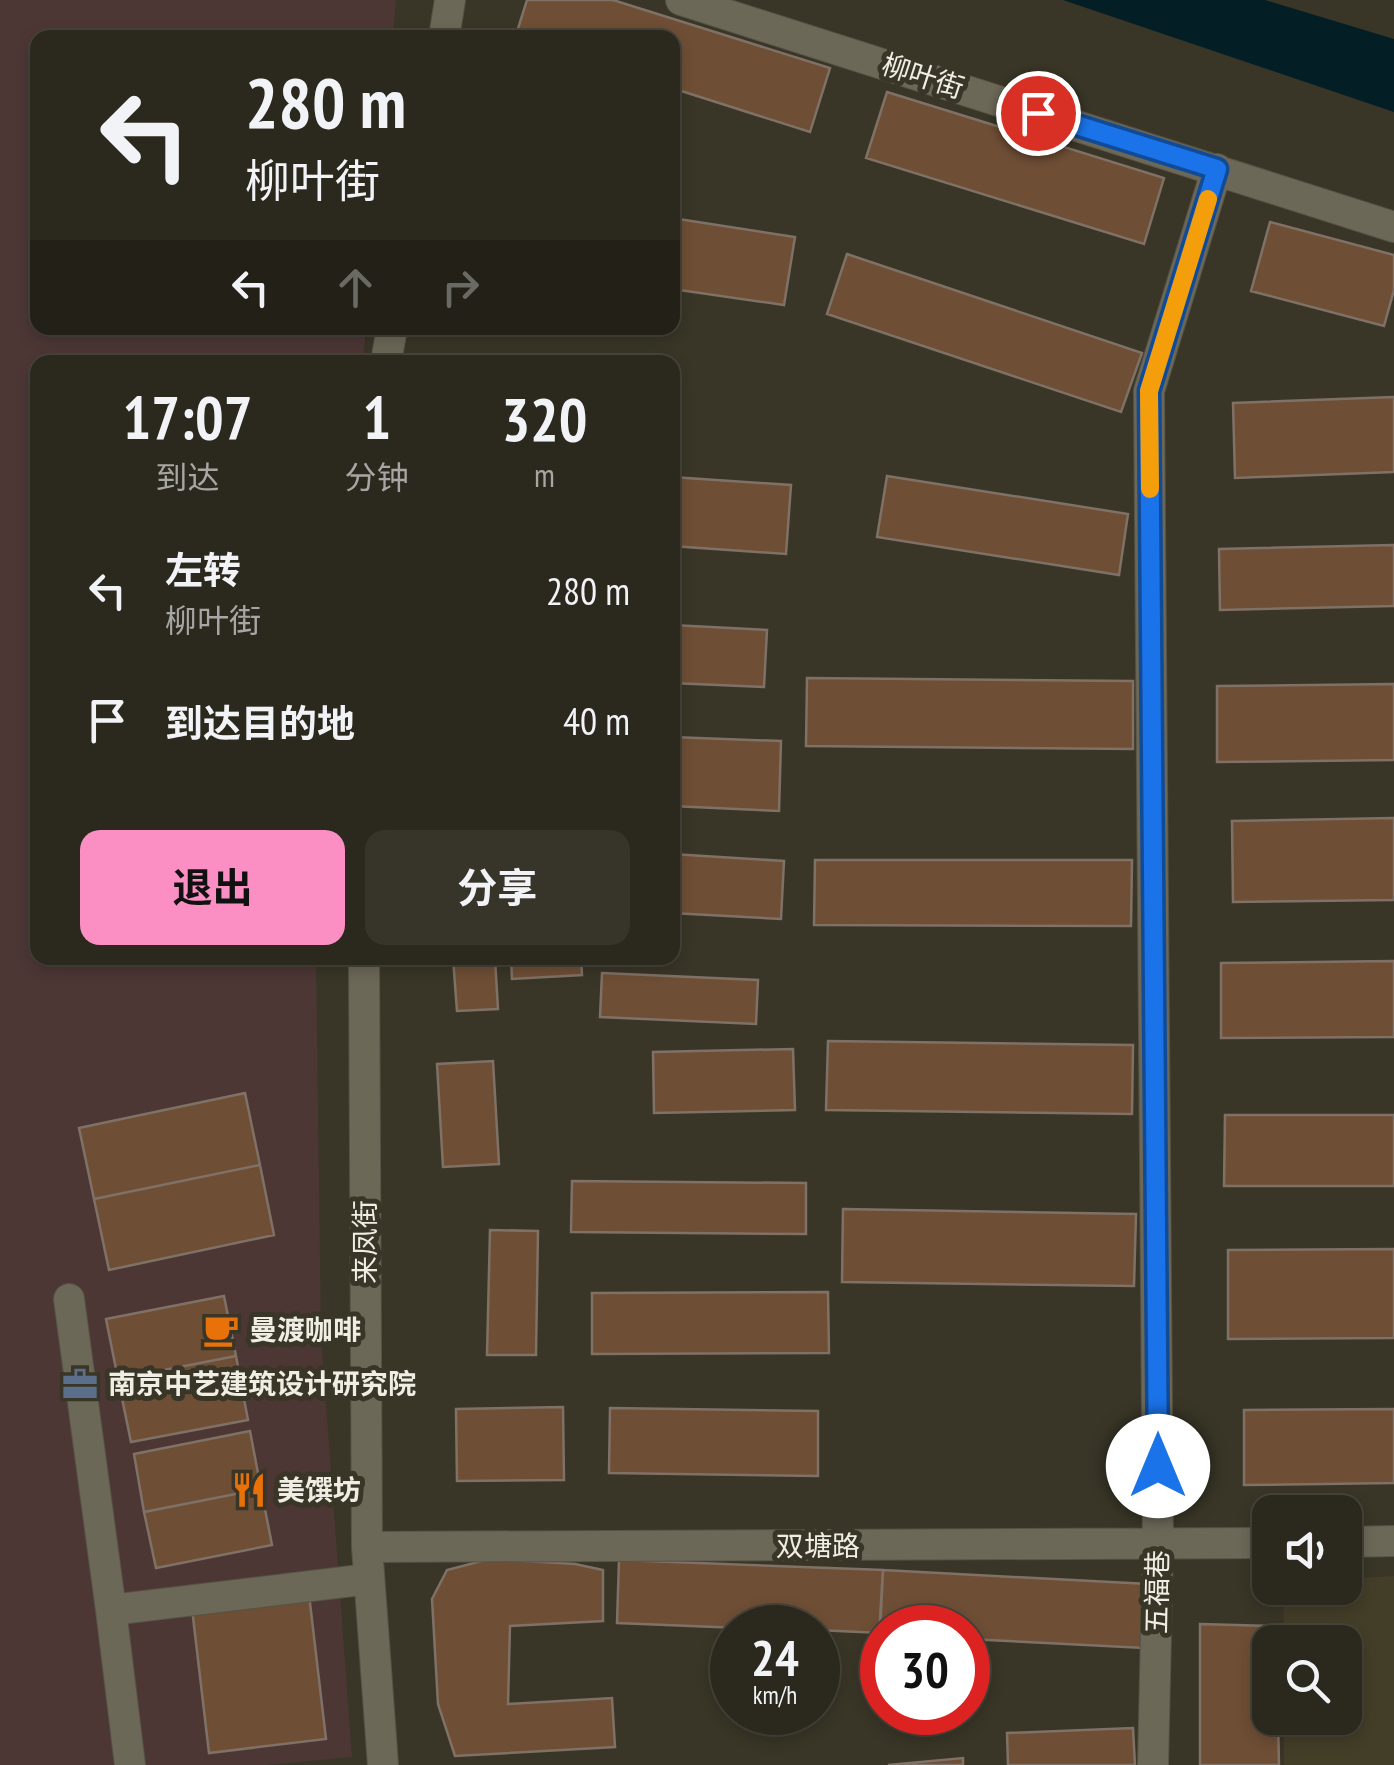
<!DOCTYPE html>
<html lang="zh">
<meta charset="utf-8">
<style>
:root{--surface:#2b281d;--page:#37342a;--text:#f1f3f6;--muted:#a6a6a4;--line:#47443b;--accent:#fb8fc4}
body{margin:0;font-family:"PT Sans Narrow","Noto Sans SC",sans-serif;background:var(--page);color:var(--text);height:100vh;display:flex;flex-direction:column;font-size:38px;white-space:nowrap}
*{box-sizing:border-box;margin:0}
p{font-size:32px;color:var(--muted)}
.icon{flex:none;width:55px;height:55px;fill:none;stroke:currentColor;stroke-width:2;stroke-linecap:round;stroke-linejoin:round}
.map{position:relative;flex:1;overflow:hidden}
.panel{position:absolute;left:30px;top:355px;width:650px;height:610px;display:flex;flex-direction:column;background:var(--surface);border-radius:20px;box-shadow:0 5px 15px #0003,0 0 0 2px var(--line)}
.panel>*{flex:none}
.hud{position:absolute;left:30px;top:30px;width:650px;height:305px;border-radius:20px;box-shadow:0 5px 15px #0003,0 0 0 2px var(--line);background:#2b281d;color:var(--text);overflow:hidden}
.tools{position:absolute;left:1252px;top:1495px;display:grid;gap:20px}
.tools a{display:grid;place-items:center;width:110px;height:110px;border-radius:20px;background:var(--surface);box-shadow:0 5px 15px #0003,0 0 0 2px var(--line);font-size:50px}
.speed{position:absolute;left:710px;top:1605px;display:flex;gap:20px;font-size:50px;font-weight:700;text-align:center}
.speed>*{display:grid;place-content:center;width:130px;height:130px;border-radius:50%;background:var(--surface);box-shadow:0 5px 15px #0003,0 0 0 2px var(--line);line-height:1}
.speed small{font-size:25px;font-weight:400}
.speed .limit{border:15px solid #d22;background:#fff;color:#111}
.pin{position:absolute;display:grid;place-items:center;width:85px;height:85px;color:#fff;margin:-42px;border:5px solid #fff;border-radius:50%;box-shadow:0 2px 10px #0007}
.me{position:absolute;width:110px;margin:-55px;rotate:0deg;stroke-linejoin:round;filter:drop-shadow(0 0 8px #0008)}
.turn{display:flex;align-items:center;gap:35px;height:210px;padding:0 50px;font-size:45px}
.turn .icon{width:130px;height:130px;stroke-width:2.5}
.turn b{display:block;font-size:70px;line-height:85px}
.lanes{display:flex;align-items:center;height:95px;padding:0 50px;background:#0003;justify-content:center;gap:50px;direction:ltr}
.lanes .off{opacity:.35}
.eta{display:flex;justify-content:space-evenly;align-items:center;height:170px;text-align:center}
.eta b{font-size:60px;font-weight:700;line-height:70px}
.cta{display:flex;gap:20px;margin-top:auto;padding:20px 50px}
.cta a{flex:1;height:115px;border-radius:20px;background:var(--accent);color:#111;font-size:40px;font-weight:700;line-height:115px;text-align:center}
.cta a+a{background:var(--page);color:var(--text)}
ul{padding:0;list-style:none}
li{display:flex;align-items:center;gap:30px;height:130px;padding:0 50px}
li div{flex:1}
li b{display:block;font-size:38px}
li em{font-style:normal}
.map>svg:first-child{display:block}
</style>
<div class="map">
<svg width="1394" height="1765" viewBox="0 0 1394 1765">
<rect width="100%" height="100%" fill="#393627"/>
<path fill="#4c3735" d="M0,0H396L393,37L38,38V328H366L363,362H38V958H316L321,1336L352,1757L267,1765H0Z"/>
<path fill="#433e28" d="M1394,1576V1765H1284V1718H1345V1642H1284L1283,1588H1345V1579Z"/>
<path fill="#031e24" d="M1063,0H1265L1394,39V112Z"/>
<path fill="#6e4e35" stroke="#807166" stroke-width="2.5" d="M527,0H613L830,68L810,132L672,88V38H515Z
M887,92L1164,178L1144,244L866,158Z
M672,218L795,237L784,305L672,289Z
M1270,222L1394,255V290L1384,326L1251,291Z
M847,254L1142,353L1121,412L827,314Z
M1394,397V472L1235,478L1233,403Z
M887,476L1128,514L1119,575L877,537Z
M672,477L791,485L786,554L672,546Z
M1394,545V606L1220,610L1219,549Z
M672,625L767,630L764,687L672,683Z
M807,678L1133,681V749L806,746Z
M1394,684V760L1217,762V686Z
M672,737L781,741L779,811L672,806Z
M1394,818V900L1233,902L1232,821Z
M672,854L784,861L781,919L672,913Z
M815,860H1132L1131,926L814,925Z
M453,958H495L498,1009L457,1011Z
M511,958H581L582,975L512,979Z
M1394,961V1037L1221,1038V963Z
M602,973L758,980L756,1024L600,1017Z
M828,1041L1133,1045L1132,1114L826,1110Z
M793,1049L795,1110L654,1113L653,1052Z
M493,1061L499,1164L443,1167L437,1064Z
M245,1093L260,1165L94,1199L79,1128Z
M1225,1115H1394V1186H1224Z
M260,1165L274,1235L109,1270L94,1199Z
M572,1181L806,1183V1234L571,1232Z
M843,1209L1136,1214L1134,1286L842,1282Z
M490,1230L538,1231L536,1355H487Z
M1394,1249V1338L1228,1339V1250Z
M828,1292L829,1353L592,1354V1293Z
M224,1296L236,1356L118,1379L106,1319Z
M236,1356L248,1420L131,1442L118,1379Z
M563,1407L564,1480L457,1481L456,1409Z
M610,1408L818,1411V1476L609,1473Z
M1394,1409V1483L1244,1485V1410Z
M250,1431L261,1489L144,1512L134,1454Z
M261,1489L272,1545L156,1568L144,1512Z
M489,1559L575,1564L603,1570V1621L510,1626L508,1704L612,1698L615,1747L455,1756L438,1704L432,1599L447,1570Z
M619,1560L883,1570L880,1633L818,1630V1628H740L617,1623Z
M883,1570L1148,1584L1144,1648L968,1639V1628H882V1634H879Z
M308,1586L326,1739L209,1753L191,1600Z
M1200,1624L1276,1626V1642H1270V1718H1278L1279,1765H1200Z
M1133,1728L1135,1765H1008L1007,1733Z
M963,1758V1765H888Z"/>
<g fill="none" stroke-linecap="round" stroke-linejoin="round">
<defs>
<path id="minor" d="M681,0L1394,227
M444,38L450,0
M386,362L392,328
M364,958L367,1547L383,1765
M69,1299L111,1610
M1345,1542L1394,1541
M367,1547L1270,1543
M130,1765L111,1610L369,1579
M1153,1765L1158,1545L1149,391L1217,169"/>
</defs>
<use href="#minor" stroke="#565346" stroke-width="32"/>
<use href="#minor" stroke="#6c6858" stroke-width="30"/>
</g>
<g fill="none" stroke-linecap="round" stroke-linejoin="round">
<defs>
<path id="route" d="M1038,113L1217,169L1149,391L1158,1466"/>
</defs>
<use href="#route" stroke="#114b97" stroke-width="25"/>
<use href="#route" stroke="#1a73e8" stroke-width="18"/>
<path stroke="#f59e0b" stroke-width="18" d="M1150,489L1149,391L1208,199"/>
</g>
<defs>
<symbol id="cafe-bare" viewBox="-9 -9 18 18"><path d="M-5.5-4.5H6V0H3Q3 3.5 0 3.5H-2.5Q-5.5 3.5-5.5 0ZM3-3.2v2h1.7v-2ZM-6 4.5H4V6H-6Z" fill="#e8710a" stroke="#393627" stroke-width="2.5" paint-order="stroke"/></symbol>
<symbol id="office-bare" viewBox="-9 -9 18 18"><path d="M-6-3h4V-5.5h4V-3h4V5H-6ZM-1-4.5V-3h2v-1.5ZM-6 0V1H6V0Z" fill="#5c6f8a" stroke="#393627" stroke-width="2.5" paint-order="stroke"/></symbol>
<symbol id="restaurant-bare" viewBox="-9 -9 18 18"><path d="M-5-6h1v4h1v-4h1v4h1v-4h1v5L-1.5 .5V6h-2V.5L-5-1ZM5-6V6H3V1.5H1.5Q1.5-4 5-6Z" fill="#e8710a" stroke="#393627" stroke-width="2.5" paint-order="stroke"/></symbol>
</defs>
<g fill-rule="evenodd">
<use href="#cafe-bare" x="196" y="1305" width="50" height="50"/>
<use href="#office-bare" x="55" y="1359" width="50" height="50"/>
<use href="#restaurant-bare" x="224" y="1465" width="50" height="50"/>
</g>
<g text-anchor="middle" stroke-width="10" stroke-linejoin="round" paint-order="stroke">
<g font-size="28" fill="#efede4" stroke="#393627">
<text transform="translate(923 76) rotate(18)" y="10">柳叶街</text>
<text transform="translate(365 1242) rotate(-90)" y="10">来凤街</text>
<text x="818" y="1556">双塘路</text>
<text transform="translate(1157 1592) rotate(-89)" y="10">五福巷</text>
</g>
<g font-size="28" font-weight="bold" fill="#efede4" stroke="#393627" text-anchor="start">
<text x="249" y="1340">曼渡咖啡</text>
<text x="108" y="1394">南京中艺建筑设计研究院</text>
<text x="277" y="1500">美馔坊</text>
</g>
</g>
</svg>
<div class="tools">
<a><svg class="icon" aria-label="sound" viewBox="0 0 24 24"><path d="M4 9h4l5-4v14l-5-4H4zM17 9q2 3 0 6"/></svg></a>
<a><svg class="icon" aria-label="search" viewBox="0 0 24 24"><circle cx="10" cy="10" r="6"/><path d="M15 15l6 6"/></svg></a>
</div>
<div class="speed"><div>24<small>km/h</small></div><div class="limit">30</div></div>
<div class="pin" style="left:1038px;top:113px;background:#d93025"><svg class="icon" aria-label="arrive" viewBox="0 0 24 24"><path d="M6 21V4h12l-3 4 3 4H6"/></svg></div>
<svg class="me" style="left:1158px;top:1466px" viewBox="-20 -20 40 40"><circle r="19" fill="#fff"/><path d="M0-13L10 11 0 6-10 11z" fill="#1a73e8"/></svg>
<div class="hud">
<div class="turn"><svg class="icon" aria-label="left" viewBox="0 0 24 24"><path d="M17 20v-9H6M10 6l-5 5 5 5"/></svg><div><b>280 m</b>柳叶街</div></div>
<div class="lanes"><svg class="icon" aria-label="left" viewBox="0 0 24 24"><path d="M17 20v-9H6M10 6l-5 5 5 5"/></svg><svg class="icon off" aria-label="ahead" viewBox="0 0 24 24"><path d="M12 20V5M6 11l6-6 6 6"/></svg><svg class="icon off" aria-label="right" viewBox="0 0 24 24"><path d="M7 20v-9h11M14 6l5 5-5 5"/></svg></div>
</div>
<section class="panel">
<div class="eta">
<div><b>17:07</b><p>到达</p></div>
<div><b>1</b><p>分钟</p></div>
<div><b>320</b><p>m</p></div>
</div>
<ul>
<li><svg class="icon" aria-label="left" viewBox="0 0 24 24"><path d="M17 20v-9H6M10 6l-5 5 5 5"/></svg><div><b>左转</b><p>柳叶街</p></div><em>280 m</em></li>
<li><svg class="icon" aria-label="arrive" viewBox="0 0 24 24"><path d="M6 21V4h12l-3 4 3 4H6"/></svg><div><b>到达目的地</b></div><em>40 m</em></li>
</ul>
<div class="cta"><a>退出</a><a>分享</a></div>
</section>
</div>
